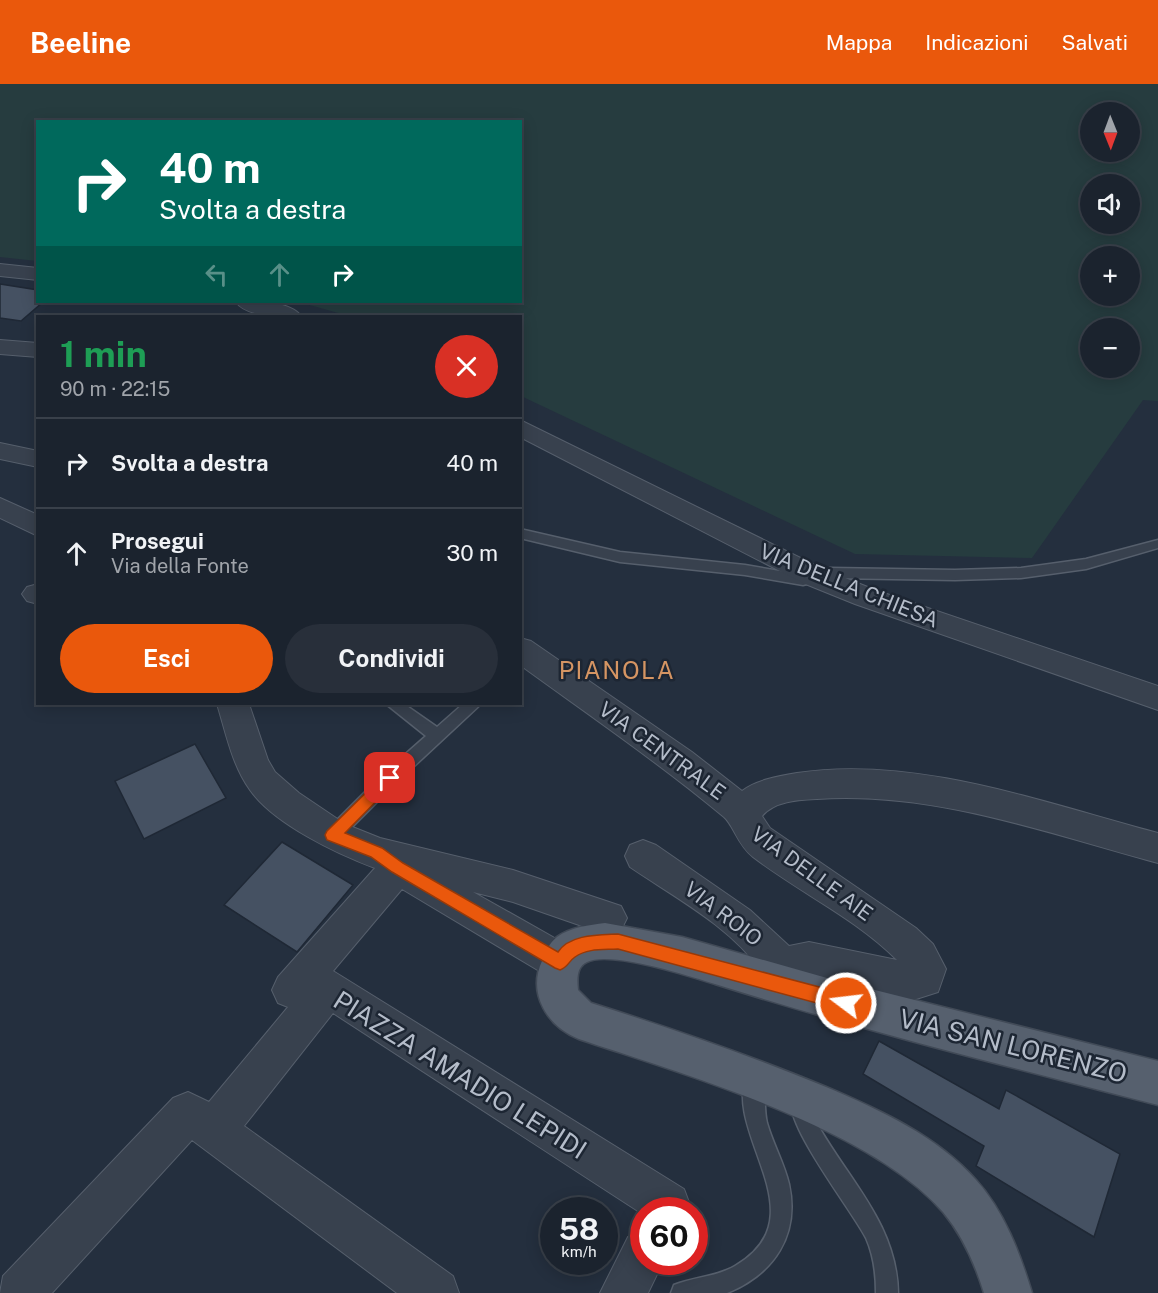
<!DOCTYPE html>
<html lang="it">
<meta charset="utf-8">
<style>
:root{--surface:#1b232e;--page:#282f3a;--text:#f1f3f6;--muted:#a0a4aa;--line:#39404a;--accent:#ea580c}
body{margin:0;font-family:"Public Sans",sans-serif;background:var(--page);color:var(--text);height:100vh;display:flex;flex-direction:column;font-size:22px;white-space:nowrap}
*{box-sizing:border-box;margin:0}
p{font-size:20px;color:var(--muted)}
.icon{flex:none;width:33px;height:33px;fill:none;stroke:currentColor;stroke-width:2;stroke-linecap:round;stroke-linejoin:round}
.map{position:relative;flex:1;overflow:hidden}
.panel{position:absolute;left:36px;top:231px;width:486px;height:390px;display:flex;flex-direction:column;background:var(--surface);border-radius:0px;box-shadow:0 3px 15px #0003,0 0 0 2px var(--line)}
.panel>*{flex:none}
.hud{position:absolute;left:36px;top:36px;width:486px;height:183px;border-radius:0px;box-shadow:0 3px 15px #0003,0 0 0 2px var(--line);background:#00695c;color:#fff;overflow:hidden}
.needle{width:39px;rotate:179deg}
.controls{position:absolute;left:1080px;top:18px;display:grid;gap:12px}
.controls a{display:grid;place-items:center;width:60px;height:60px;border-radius:50%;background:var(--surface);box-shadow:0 3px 15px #0003,0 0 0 2px var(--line);font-size:30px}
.speed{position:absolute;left:540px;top:1113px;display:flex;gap:12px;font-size:30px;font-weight:700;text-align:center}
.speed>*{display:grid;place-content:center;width:78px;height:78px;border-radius:50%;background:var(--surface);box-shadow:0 3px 15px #0003,0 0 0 2px var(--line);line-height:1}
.speed small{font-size:15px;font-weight:400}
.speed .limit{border:9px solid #d22;background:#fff;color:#111}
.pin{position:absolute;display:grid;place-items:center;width:51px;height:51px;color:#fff;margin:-26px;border-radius:12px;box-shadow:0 3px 9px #0006}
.me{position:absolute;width:66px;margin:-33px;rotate:285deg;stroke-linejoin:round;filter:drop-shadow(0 0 4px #0008)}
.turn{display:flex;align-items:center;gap:21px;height:126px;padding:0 24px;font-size:27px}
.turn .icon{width:78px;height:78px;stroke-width:2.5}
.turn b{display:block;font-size:42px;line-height:51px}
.lanes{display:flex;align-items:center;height:57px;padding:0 24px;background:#0003;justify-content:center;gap:30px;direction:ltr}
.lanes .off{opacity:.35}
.round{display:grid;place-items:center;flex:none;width:63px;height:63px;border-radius:32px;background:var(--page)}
.head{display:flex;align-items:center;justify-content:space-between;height:102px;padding:0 24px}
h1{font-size:36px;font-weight:700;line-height:45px;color:#1e9e55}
.button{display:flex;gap:12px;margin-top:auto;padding:12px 24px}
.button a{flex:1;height:69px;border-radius:36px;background:var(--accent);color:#fff;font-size:24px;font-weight:700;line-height:69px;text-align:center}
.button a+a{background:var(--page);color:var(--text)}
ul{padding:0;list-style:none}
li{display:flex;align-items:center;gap:18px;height:90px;padding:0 24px;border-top:2px solid var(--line)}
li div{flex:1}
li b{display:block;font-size:22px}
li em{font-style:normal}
header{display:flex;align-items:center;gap:36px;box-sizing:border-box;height:84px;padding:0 30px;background:var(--accent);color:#fff}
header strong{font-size:28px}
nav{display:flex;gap:33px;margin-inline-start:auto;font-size:21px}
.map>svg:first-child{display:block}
</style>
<header>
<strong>Beeline</strong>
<nav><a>Mappa</a><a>Indicazioni</a><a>Salvati</a></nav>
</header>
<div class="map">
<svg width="1158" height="1209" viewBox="0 0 1158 1209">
<rect width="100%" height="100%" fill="#242f3e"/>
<path fill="#263c3f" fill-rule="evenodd" d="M0,0H1158V317L1143,316L1032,474L855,470L521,312L520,232H349L299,218H520V38H38L37,177L0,173ZM1090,28H1130V68H1090ZM1090,100H1130V140H1090ZM1090,172H1130V212H1090ZM1090,244H1130V284H1090Z"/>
<path fill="#455162" stroke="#1f2835" stroke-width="1.5" d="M0,200L38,206V218H43L21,237L0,234Z
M195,660L226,714L144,755L115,697Z
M282,758L353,801L297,868L224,821Z
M879,957L999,1025L1006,1006L1120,1070L1094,1153L976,1082L984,1062L863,990Z"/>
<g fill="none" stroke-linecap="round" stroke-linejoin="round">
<defs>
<path id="lane" d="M520,445L620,468L745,481L803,491L830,484L955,486L1021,484L1086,475L1158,456V464L1086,485L1021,494L955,496L830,494L803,501L745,491L620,478L520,454Z
M386,620H404L437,643L463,620H481L396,699L339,756L333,758L327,756L325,751L327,746L384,689L426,652Z
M754,986L761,989C767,1004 763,1023 767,1039C773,1060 784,1079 789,1100C800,1151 774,1190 727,1209H671L674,1201C694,1193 716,1193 735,1182C821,1132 722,1050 747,989Z
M799,1009L806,1012C809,1019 810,1027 814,1034C845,1093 897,1138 898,1209H876C876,1190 874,1172 866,1154C852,1126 781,1037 792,1012Z"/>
<path id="street" d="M0,180L38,184V196L0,192Z
M236,218C252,216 291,217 301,232C285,234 246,233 236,218Z
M0,256L38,259V273L0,270Z
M520,336L823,485L875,506L1158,602V626L855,520L803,499L520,353Z
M0,359L38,367V383L0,375Z
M0,414L38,431V452L0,434Z
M38,500V520L27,517L22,510L27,503Z
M520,554L531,557L692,668L742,707C756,696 779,692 797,689C916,671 1044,719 1158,749V779C1046,749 934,707 817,715C798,716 775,717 762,732L770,744L916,844L933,860L946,885L938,908L913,916L809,894L800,898L794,914L780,919L766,914L761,901V887C731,843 674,813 630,783L625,772L630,761L643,756L656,761L750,826L789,862L809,858L897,876C855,834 800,809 753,773C737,760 734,742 724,733C659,679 589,631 520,581Z
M217,620H249L268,676L275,688L299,709L345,740L380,754L513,786L621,822L627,834L621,846L608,851L513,818L473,808L574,865L579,878L574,891L560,896L546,891L402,805L333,887L684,1105L690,1121L688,1126H644V1131L333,929L244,1042L453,1192L459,1209H397L192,1056L52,1209H0L3,1192L173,1014L188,1008L209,1018L288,923L278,919L272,906L278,893L375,784C337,770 274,740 250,706C232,681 226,649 217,620Z
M644,1146V1178H663L648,1209H600L628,1153Z"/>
<path id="primary" d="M605,839L682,853L827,894L1158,977V1021C1010,983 861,946 715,900C690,892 609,866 587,878C576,883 577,896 578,906L591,919C670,944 749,971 826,1003C880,1026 937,1052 976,1096C1004,1127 1020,1169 1032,1209H984C975,1180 963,1152 943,1128C869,1043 685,991 579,955C548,943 527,910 542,877C546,868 549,859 557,853C571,843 589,841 605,839Z"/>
</defs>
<use href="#lane" stroke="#565f6c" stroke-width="3"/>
<use href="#street" stroke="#565f6c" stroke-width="2"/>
<use href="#primary" stroke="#414a57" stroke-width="3"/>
<use href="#lane" fill="#38414e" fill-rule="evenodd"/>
<use href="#street" fill="#38414e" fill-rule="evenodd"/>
<use href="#primary" fill="#56606e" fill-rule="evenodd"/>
</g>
<path fill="#ea580c" stroke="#983908" stroke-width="1.5" d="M390,688L395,690L397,694L395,698L345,749L382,764L403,779L558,868C570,850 599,851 618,850L846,910L852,913L855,919L852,924L846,927L618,865C603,866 588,864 575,873C569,877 568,883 560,886L555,884L392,788L371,773L327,756L325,751L327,747L385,690Z"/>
<g text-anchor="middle" stroke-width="5" stroke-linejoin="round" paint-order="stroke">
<g font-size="21" fill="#b4bcc9" stroke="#1d2633">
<text transform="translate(849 502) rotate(22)" y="7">VIA DELLA CHIESA</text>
<text transform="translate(662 667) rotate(36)" y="7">VIA CENTRALE</text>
<text transform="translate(812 790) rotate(36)" y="7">VIA DELLE AIE</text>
<text transform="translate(723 830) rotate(37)" y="7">VIA ROIO</text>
</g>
<g font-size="24" letter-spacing="1.5" fill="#d59563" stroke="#1d2633">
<text x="617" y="595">PIANOLA</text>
</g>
<g font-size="26" fill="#b4bcc9" stroke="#1d2633">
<text transform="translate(1013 962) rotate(14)" y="9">VIA SAN LORENZO</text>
<text transform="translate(460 991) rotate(32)" y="9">PIAZZA AMADIO LEPIDI</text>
</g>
</g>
</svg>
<div class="controls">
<a><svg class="needle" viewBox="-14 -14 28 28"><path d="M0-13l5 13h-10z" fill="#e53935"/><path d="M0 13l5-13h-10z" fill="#a0a4aa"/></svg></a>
<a><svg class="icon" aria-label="sound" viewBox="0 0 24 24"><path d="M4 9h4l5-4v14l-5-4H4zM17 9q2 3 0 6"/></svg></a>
<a>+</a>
<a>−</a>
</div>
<div class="speed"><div>58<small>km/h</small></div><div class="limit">60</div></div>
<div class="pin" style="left:390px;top:694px;background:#d93025"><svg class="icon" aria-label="arrive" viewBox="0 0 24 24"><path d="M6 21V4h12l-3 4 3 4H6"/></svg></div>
<svg class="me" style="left:846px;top:919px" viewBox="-20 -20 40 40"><circle r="17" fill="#ea580c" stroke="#fff" stroke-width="3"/><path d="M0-11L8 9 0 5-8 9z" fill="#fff"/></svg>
<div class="hud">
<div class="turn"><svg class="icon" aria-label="right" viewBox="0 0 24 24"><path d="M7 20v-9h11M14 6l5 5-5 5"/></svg><div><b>40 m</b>Svolta a destra</div></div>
<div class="lanes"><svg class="icon off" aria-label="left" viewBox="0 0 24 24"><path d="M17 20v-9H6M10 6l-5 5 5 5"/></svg><svg class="icon off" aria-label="ahead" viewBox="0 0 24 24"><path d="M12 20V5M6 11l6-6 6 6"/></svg><svg class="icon" aria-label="right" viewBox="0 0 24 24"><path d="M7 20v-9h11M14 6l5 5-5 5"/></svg></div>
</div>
<section class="panel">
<div class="head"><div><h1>1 min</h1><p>90 m · 22:15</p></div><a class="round" style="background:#d93025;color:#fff"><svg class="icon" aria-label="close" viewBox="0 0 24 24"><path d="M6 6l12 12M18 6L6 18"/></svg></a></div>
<ul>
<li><svg class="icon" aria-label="right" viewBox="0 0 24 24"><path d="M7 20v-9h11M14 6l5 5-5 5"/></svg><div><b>Svolta a destra</b></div><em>40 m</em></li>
<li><svg class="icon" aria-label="ahead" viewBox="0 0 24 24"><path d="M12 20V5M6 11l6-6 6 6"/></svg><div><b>Prosegui</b><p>Via della Fonte</p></div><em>30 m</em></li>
</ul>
<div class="button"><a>Esci</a><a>Condividi</a></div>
</section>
</div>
